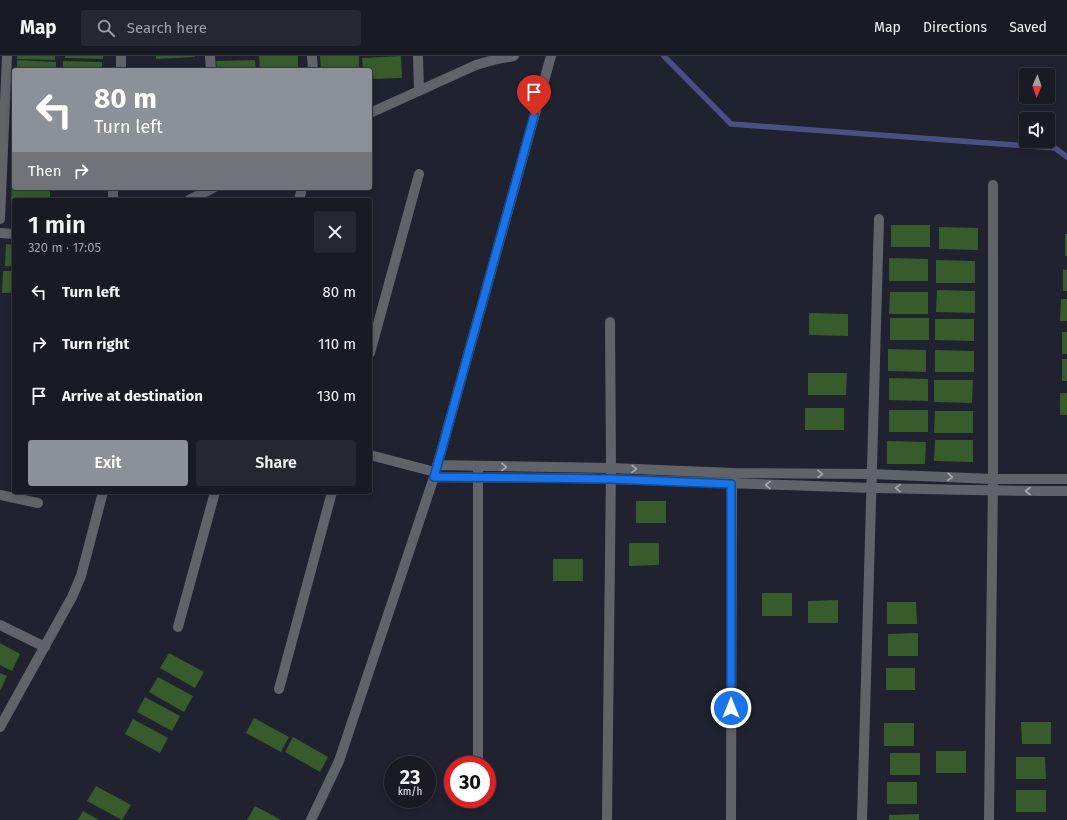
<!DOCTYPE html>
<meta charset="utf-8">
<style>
:root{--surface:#181a24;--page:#252731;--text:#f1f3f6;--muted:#9fa1a6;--line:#363841;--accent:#8c9099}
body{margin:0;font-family:"Fira Sans",sans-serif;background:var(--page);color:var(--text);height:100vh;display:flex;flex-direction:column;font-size:15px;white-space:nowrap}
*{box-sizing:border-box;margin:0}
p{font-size:13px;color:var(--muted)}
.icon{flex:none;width:22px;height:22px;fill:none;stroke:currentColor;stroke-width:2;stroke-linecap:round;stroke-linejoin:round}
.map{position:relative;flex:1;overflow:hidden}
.sheet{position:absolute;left:12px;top:142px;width:360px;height:296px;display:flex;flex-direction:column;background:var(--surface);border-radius:4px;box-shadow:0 2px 6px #0003,0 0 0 1px var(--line)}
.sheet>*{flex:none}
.banner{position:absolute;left:12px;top:12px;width:360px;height:122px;border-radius:4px;box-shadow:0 2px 6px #0003,0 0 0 1px var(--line);background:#8c9099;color:#fff;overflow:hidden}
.needle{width:26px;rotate:182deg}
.controls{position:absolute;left:1019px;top:12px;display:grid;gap:8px}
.controls a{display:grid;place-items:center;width:36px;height:36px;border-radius:4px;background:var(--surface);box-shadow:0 2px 6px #0003,0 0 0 1px var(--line);font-size:20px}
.speed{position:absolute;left:384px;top:700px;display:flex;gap:8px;font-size:20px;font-weight:700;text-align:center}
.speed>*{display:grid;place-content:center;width:52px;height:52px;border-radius:50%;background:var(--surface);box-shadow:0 2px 6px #0003,0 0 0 1px var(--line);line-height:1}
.speed small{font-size:10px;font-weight:400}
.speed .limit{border:6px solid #d22;background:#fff;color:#111}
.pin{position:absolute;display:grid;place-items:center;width:34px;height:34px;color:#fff;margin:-41px -17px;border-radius:50% 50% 50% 0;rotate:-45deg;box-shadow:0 0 4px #0007}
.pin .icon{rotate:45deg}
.me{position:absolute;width:44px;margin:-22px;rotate:0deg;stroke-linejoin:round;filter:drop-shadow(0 0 3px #0008)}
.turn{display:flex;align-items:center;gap:14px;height:84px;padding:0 16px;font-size:18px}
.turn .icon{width:52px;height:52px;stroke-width:2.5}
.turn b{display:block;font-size:28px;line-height:34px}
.then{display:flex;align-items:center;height:38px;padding:0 16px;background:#0003;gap:8px;font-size:15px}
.round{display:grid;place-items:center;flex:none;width:42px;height:42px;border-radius:4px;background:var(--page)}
.summary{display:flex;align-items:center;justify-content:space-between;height:68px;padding:0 16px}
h1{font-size:24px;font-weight:600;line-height:30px}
.button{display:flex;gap:8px;margin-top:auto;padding:8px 16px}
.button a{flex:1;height:46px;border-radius:4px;background:var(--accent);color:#fff;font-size:16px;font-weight:600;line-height:46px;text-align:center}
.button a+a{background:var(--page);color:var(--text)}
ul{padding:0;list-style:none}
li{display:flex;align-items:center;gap:12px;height:52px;padding:0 16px}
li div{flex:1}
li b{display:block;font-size:15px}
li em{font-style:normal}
header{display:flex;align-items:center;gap:24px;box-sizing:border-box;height:56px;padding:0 20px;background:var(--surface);border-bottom:1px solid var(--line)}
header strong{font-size:19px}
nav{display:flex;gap:22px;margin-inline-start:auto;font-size:14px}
.search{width:280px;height:36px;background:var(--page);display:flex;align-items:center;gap:10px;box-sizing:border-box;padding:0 14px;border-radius:4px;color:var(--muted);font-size:15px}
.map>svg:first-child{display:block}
</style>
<header>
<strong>Map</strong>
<div class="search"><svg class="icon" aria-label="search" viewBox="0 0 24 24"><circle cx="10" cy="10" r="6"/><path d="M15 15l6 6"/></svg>Search here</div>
<nav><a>Map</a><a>Directions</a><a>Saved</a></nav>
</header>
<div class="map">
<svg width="1067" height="764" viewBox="0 0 1067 764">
<rect width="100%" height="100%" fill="#202230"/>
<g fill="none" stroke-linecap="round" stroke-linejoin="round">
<path stroke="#4a5084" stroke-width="5.5" d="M664,0L731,68L1055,92L1067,101"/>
</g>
<path fill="#375b2b" d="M17,0H55V4L17,3Z
M65,0H103V3L65,2Z
M156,0H195V1L156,3Z
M259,0H298V14H260Z
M320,0H359V14H321Z
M401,0L402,22L370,23V14H363L362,2Z
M17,4L56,6V14H17Z
M255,4L256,14H217L216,5Z
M63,5L102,6V14H63Z
M12,126H14V132H50V144H14V148H11Z
M891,169H930V191H891Z
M939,171L978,172V194L939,193Z
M1065,178H1067V200H1065Z
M6,188L14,189V210H5Z
M889,202L928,203V225H889Z
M936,204L975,205V227H936Z
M1063,213L1067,214V235H1063Z
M3,215H14V237H2Z
M937,234L975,235V257L936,256Z
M890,236H928V258H889Z
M1061,243H1067V265H1060Z
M809,257L848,258V280L809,279Z
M890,262H929V284H890Z
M935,263H974V285L935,284Z
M1062,276H1067V298H1062Z
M888,293L926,294V316L888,315Z
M935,294L974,295V316H935Z
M1062,303H1067V325H1062Z
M808,317H847L846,339H808Z
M889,322L928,323V345L889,344Z
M934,324H973L972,347L934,346Z
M1060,337H1067V359H1060Z
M805,352H844V374H805Z
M889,354H928V376H889Z
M935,355H973V377H934Z
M935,384H973V406L934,405Z
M887,385L926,386L925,408H887Z
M636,445H666V467H636Z
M629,487H659V509L629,510Z
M553,503H583V525H553Z
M762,537H792V560H762Z
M838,544V567H808V545Z
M887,546H916L917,568H887Z
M918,577V600H888V578Z
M0,587L20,598L12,615L0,609Z
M169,597L204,616L195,632L160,612Z
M886,612H915V634H886Z
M0,617L7,620L0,635Z
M158,621L193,640L184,656L149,636Z
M145,641L180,660L172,675L137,656Z
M254,662L289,681L281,696L246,677Z
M133,663L168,682L160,697L125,678Z
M1021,666H1051V688H1022Z
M884,667H914V690H884Z
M293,681L328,701L320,716L285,696Z
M936,695H966V717H936Z
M890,697H920V719H890Z
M1016,701H1045L1046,723H1016Z
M887,726H917V748H887Z
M96,730L131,749L122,764L87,745Z
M1016,734H1046V756H1016Z
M255,750L281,764H247Z
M83,755L99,764H78Z
M919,758V764H889V759Z"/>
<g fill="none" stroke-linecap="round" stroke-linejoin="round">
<path stroke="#61636b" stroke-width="10" d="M210,0L211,14
M312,0L313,14
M418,0L419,34
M121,14V0
M370,57L476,9L497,3L514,0
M113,144V132
M189,144L213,132
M299,144L302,132
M0,163L7,0
M0,177L14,178
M370,297L419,118
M370,399L435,416
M437,409L611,412L733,417L871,418L993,423H1067
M434,421C493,422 553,421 612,423C764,428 915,435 1067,435
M0,439L38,447
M0,569L45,591
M178,571L215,436
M279,633L332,436
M0,671L72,541L81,520L103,436
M478,709V415
M478,745V743
M311,764L339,705L434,421L551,0
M607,764L611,412L610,266
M731,764L732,422
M862,764L879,163
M989,764L993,423V129"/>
</g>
<defs><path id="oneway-chevron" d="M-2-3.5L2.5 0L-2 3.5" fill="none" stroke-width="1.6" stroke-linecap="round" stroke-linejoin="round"/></defs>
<g stroke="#a9abb4">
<use href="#oneway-chevron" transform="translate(504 411) rotate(1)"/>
<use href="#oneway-chevron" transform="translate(634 413) rotate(2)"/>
<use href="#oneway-chevron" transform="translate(820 418) rotate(1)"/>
<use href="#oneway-chevron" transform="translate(950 421) rotate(2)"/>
<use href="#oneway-chevron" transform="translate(768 429) rotate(-179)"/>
<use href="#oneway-chevron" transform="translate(898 432) rotate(-178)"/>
<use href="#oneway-chevron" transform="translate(1028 435) rotate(180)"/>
</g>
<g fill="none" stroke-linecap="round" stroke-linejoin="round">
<defs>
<path id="route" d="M534,60L434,421L610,423L731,428V652"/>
</defs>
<use href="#route" stroke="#114b97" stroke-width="10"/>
<use href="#route" stroke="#1a73e8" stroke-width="7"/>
</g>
</svg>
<div class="controls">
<a><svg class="needle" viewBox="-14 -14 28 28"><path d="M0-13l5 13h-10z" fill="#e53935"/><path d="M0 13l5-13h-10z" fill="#9fa1a6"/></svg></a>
<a><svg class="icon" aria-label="sound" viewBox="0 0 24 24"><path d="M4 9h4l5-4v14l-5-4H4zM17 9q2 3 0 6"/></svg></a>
</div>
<div class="speed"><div>23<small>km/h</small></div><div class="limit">30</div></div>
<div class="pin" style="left:534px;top:60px;background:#d93025"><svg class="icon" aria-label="arrive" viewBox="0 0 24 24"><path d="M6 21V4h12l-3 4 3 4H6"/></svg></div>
<svg class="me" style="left:731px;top:652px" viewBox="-20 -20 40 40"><circle r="17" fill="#1a73e8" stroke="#fff" stroke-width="3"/><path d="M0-11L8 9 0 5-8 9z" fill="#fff"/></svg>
<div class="banner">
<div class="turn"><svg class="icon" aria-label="left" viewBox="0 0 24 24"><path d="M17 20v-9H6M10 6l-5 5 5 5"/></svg><div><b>80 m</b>Turn left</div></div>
<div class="then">Then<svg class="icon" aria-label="right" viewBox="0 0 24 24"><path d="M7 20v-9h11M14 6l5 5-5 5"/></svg></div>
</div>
<section class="sheet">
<div class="summary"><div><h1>1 min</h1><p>320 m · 17:05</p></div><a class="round"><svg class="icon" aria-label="close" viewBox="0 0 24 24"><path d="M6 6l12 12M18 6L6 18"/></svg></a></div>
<ul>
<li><svg class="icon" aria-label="left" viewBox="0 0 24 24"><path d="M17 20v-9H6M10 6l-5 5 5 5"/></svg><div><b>Turn left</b></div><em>80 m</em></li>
<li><svg class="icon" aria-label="right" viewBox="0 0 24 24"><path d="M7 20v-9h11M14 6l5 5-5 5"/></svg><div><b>Turn right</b></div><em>110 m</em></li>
<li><svg class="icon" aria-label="arrive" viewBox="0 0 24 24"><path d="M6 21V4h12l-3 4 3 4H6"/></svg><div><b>Arrive at destination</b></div><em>130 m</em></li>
</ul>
<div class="button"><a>Exit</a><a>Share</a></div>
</section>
</div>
